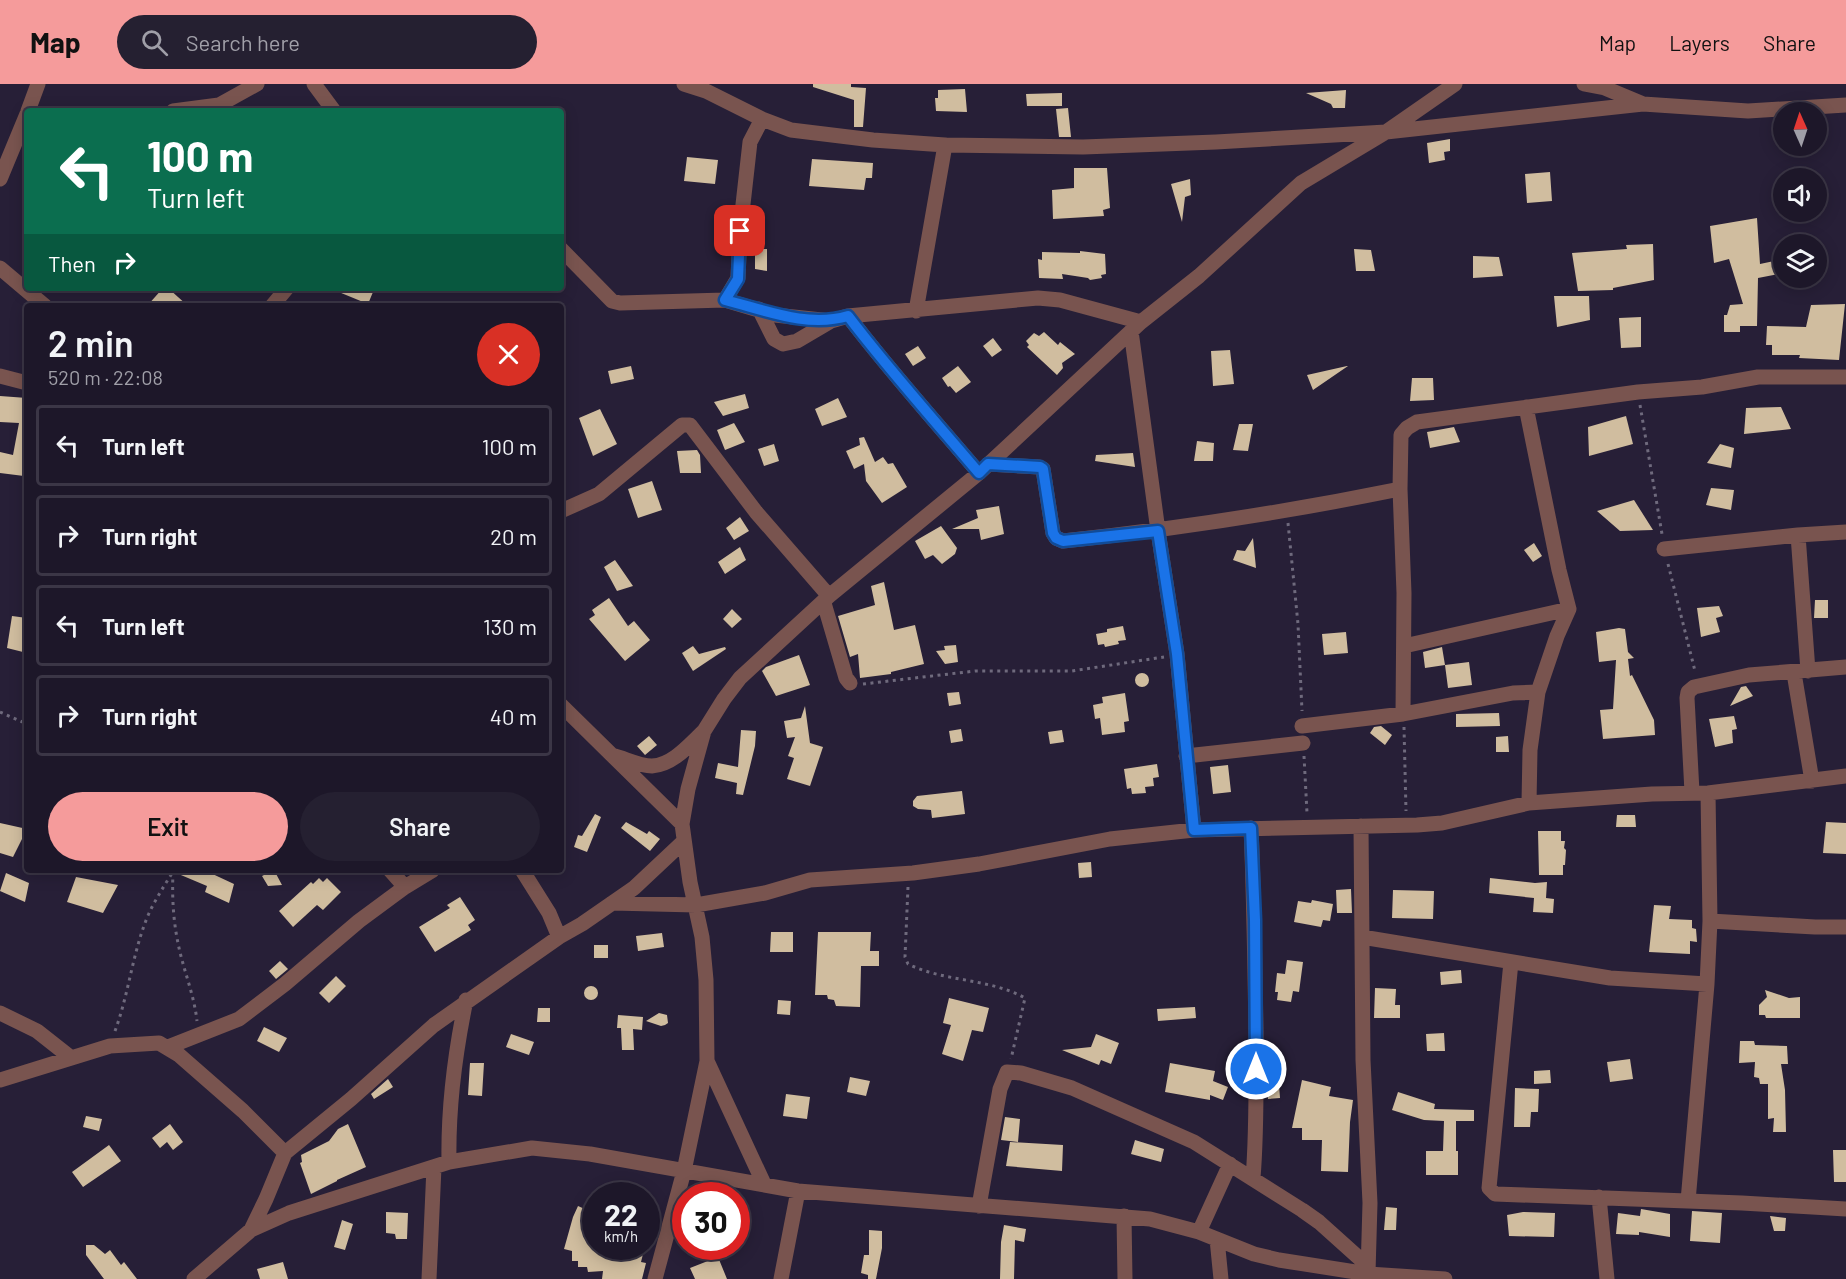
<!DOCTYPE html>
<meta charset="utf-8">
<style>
:root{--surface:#1d1729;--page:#252031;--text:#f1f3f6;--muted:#a09fa8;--line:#3b3646;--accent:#f59b9b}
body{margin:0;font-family:Barlow,sans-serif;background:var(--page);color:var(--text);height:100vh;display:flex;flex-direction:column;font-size:22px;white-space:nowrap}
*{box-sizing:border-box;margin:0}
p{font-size:20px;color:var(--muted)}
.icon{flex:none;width:33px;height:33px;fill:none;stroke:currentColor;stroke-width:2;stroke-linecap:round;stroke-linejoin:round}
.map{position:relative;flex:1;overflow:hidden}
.details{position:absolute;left:24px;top:219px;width:540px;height:570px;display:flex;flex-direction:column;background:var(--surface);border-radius:6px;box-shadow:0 3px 15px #0003,0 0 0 2px var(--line)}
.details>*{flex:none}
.banner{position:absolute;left:24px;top:24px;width:540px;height:183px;border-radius:6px;box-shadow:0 3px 15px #0003,0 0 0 2px var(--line);background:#0b6e4f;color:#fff;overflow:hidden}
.needle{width:39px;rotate:357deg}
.tools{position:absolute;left:1773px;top:18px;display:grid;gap:12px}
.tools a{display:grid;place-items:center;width:54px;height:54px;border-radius:50%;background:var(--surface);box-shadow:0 3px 15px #0003,0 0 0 2px var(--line);font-size:30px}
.speed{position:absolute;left:582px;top:1098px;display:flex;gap:12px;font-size:30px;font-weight:700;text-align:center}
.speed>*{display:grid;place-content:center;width:78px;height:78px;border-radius:50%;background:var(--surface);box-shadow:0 3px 15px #0003,0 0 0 2px var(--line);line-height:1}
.speed small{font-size:15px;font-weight:400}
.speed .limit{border:9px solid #d22;background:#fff;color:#111}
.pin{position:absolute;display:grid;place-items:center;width:51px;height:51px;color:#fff;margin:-26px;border-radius:12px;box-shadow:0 3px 9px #0006}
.me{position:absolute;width:66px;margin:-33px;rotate:0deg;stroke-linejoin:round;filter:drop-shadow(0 0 4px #0008)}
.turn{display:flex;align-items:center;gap:21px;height:126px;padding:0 24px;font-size:27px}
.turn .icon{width:78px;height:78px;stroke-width:2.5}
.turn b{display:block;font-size:42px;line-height:51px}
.then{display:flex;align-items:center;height:57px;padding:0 24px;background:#0003;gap:12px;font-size:22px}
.round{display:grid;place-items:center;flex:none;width:63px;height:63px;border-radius:32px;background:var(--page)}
.overview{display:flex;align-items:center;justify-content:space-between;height:102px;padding:0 24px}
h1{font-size:36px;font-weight:600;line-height:45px}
.button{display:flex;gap:12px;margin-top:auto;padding:12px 24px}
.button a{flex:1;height:69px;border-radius:36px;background:var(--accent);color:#111;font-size:24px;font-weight:600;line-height:69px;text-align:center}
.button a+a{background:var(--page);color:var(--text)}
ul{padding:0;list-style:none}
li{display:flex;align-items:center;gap:18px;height:81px;margin:0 12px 9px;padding:0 12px;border:3px solid var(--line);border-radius:6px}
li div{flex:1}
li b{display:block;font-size:22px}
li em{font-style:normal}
header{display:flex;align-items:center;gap:36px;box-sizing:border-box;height:84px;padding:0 30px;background:var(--accent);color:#111}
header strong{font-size:28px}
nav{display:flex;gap:33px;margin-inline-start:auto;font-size:21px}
.search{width:420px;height:54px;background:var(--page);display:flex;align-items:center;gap:15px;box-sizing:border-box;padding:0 21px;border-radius:33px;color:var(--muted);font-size:22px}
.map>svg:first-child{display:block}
</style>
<header>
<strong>Map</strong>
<div class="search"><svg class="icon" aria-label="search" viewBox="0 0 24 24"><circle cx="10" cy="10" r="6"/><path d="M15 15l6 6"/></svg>Search here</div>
<nav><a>Map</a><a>Layers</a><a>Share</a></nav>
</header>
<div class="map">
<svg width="1846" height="1195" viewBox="0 0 1846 1195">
<rect width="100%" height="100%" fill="#271f37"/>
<path fill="#d0bd9f" d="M813,0H851V3L866,4L863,43H854V16L813,3Z
M965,5L967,28L936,27L935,14H938V6Z
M1346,6L1345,24H1333L1331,20L1306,9Z
M1062,9V22H1027L1026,10Z
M1068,24L1071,53H1059L1056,25Z
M1450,55V67L1444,68L1445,76L1429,79L1427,59Z
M687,73L718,76L715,100L684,97Z
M812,75L873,79L872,94H866L864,106L809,102Z
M1074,84H1107L1110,124L1103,126L1104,132L1053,135L1052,106L1074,104Z
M1550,88L1552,117L1527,119L1525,90Z
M1190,95L1191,111L1185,113L1182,138L1171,100Z
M1757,134L1760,180L1784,175V189L1758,194L1757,242H1740V248H1724V231H1727L1730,221L1743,220L1729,175L1714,179L1710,142Z
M1653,160L1654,196L1613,204V206L1578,207L1572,169L1627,165L1626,161Z
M755,165H767V187L755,185Z
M1354,165L1371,166L1375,187H1356Z
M1080,167L1105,170L1106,190L1101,191L1102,194L1090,196L1088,194L1062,190L1063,195L1039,194L1038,175L1042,176V168L1080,169Z
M1473,172L1499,173L1503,192L1473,194Z
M163,204H168L188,222H147Z
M329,204H363L373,208L368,220Z
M1554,212H1589L1590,236L1557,243Z
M1845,220L1839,276L1799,274L1800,271H1772V261H1766L1767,242L1806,243L1811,221Z
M1641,233V263L1621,264L1619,234Z
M1044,248L1058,261L1060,258L1075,270L1062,279L1063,284L1057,291L1027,263L1029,261L1026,257L1034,249L1039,252Z
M993,254L1002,266L992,273L983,262Z
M918,262L926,274L913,282L905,270Z
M1230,266L1234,300L1213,302L1211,267Z
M631,282L634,295L611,300L608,287Z
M958,282L971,298L956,309L950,302L948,303L942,294Z
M1347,282H1348L1313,306L1307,291Z
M1412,294H1433L1434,316L1410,317Z
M745,310L749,324L723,332L714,318Z
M0,312L27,314V375L24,392L0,389V368L13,371L19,339L0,338Z
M838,314L847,333L822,342L815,325Z
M1781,323L1791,345L1744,350L1746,324Z
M600,325L617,360L593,372L579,334Z
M1626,332L1633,360L1589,372L1588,343Z
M734,339L745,358L725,366L717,346Z
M1239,340H1253L1248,367L1233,366Z
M1454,343L1460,358L1430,364L1427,348Z
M864,353L875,378L883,373L888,380L893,379L907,403L882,419L866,397L864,380L854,385L846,367L860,361L859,354Z
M1197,357L1214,359L1213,377H1194Z
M774,360L779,377L764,382L758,365Z
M1720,360L1734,364L1731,384L1707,379Z
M697,366L700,371L701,389H680L677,367Z
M1133,369L1135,383L1095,377L1096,371Z
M652,397L662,426L638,434L628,405Z
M1711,404L1734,406L1731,426L1706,421Z
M1634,416L1653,446L1620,447L1597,427Z
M999,422L1004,450L981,456L979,445H952L978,434L976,426Z
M740,433L749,447L734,456L726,444Z
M941,442L957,464L955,470L942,480L933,471L925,475L915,457Z
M1253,454L1256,484L1233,476L1237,466L1245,467Z
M1534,459L1542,472L1533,478L1524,466Z
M740,463L746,476L725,490L718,478Z
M615,476L633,502L617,507L604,483Z
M884,498L894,546L915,541L924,580L891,588V590L860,594L858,570L850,573L838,532L875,521L871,502Z
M609,514L628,542L634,537L650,556L625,577L589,535L595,531L592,526Z
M1815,516H1828V534H1814Z
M1719,522L1723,532L1716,534L1720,548L1701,553L1697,524Z
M732,525L742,535L732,544L723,535Z
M12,532L27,534V569L7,564Z
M1123,542L1126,556L1118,557L1119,560L1105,563L1104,560L1098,561L1096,550L1107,548V545Z
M1619,544L1625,545L1628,568L1634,574L1628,575L1630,592L1632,591L1654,636L1655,651L1603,655L1600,626L1613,625L1616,576L1599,578L1596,548Z
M1346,548L1348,569L1324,571L1322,550Z
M956,561L958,578L945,580L936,567L945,566L944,562Z
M693,562L699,570L725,563L726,565L693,587L682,569Z
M1442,563L1445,581L1425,584L1423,568Z
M799,571L810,601L776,612L762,587L766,583Z
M1469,578L1472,601L1448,604L1445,581Z
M1135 596a7 7 0 1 1 14 0a7 7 0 1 1-14 0Z
M1746,602L1753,612L1730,622L1741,603Z
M959,608L961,620L949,622L947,609Z
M1125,609L1129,637L1124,638L1125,648L1102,651L1100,634L1095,635L1093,621L1103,619L1102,613Z
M805,622L810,659L823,663L810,702L787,695L794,674L788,672L795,653L787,654L784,637L801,634Z
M1499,629L1500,642L1456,643V630Z
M1734,632L1737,645L1732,646L1733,659L1715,663L1709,635Z
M1381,642L1392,651L1385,661L1370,649L1374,643Z
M961,645L963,657L951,659L949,647Z
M741,646L756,647L755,662L743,711L736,710L737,699L715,694L718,679L738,683Z
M1062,646L1064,658L1050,660L1048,648Z
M649,652L657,661L645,671L637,662Z
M1508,652L1509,668H1496V653Z
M1157,680L1159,693L1153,694L1154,702L1145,703L1146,709L1132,710L1131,704L1127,705L1124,685Z
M1228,681L1231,708L1213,710L1210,683Z
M962,707L965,730L932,734L931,726L918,725L913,722V717L917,712Z
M595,730L601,733L587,768L574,763L578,751L582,752Z
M1617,731H1635L1636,743H1616Z
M626,738L647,750L649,747L660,755L650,767L621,744Z
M1826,738L1846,739V770L1823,769Z
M0,739L27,745L13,773L0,769Z
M1538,747H1561V757H1565L1564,764L1566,766L1565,781H1563V791H1539Z
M1091,778L1092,793L1079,794L1078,779Z
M169,786H204L234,800L229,819L205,808L207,802Z
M274,786L282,801L268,802L262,792Z
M6,789L29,799L25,818L0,807Z
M76,793L118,801L103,829L67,818Z
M319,794L323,798L327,794L341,808L323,826L317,821L293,843L279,827L311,798L313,800Z
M1490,794L1535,799L1547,798L1546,814L1554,815L1553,829L1533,828L1534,814L1489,809Z
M1351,805L1352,829H1337L1336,806Z
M1393,806L1434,807L1433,835L1392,834Z
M460,813L475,836L468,841L471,846L435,868L419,843L450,824L447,821Z
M1312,816L1333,820L1330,837L1323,836L1321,843L1294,838L1298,817L1311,819Z
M1654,821L1671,822L1669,835L1692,836V844L1696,845L1697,858L1690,857V870L1649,868Z
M771,848H793V868H770Z
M818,848H871L870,867H879V882H861L860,923L836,922L834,916L828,915L827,911H815Z
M662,849L664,863L638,867L636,852Z
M594,861H608V874H594Z
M1287,876L1303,878L1299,908L1293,907L1291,918L1277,916L1278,908H1275L1277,889L1285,890Z
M280,877L288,885L276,895L269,887Z
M1461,886L1462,899L1441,901L1440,888Z
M336,892L346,902L329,919L319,909Z
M584 909a7 7 0 1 1 14 0a7 7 0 1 1-14 0Z
M1375,904L1396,905L1395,921H1400V934H1374Z
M1765,906L1789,914L1800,913V934H1766L1765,931H1759V921L1767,913Z
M949,914L989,924L983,948L972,946L963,977L942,970L951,941L943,939Z
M778,916L791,917L790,931L777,930Z
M1195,923L1196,934L1158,937L1157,925Z
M538,924H550V938H537Z
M659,929L667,931L668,939L665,941L661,942L646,937Z
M618,931L643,933L642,946L633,945L634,966H622L621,944H617Z
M264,943L287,954L279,968L257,957Z
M1444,949L1445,967H1427L1426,950Z
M511,950L534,958L529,971L506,963Z
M1096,950L1119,959L1111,980L1101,976L1099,981L1062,966L1091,963Z
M1740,957H1754L1755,961L1787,962L1788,980H1781L1785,1006L1786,1048H1773L1774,1034L1768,1035V1000H1760L1759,994L1754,993L1755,978L1739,979Z
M1630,975L1633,995L1610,998L1607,978Z
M470,979H484L482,1012L468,1011Z
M1170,979L1215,987L1213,997L1228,1003L1223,1016L1210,1011V1016L1165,1008Z
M1550,986L1551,999L1534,1000V987Z
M850,993L870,997L866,1012L847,1008Z
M388,995L393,1003L374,1015L371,1010Z
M1302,996L1331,1003L1329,1012L1353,1016L1350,1038L1348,1088L1321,1087L1322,1056H1302V1044H1292Z
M1279,1001L1280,1014L1268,1015L1267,1002Z
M1515,1004L1539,1005L1538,1028H1531L1530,1043H1514Z
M1398,1008L1435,1020L1434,1025L1474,1026V1037H1456V1067H1458V1091H1426V1067H1443L1444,1037L1424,1036L1392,1026Z
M786,1010L810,1013L807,1035L783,1032Z
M86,1032L102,1035L99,1047L83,1043Z
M1005,1033L1020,1035L1018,1058L1001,1056Z
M170,1040L183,1058L173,1066L167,1058L160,1064L152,1054Z
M348,1040L366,1083L337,1096V1097L311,1110L300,1079L302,1078L301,1071L329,1057L338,1045Z
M1135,1056L1164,1065L1161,1078L1131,1070Z
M1010,1058L1063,1061L1062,1087L1006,1082Z
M109,1061L121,1077L83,1103L72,1088Z
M1833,1066H1846V1098H1834Z
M578,1122L596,1130V1162H645L641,1178L646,1179L642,1195H602L603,1187L588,1188L587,1183H578V1177H572V1167L564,1165L573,1133Z
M1386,1123L1397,1124L1396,1146H1384Z
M1641,1125L1670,1130V1153L1639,1148V1151L1616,1150L1618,1129L1640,1132Z
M1692,1127L1722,1129L1720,1159L1690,1157Z
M386,1128L408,1129L407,1155H396L395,1150L386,1149Z
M1523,1128L1555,1129L1554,1153L1509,1152L1507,1131Z
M1770,1132L1786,1134L1785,1147H1774Z
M342,1136L353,1140L345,1166L334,1163Z
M1004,1141L1026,1145L1024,1158L1015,1156L1014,1195H1000L1001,1158Z
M869,1146L882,1147V1164L876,1195H868V1191L861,1189L864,1171H869Z
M86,1161H94L105,1170L110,1166L121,1181L124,1178L137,1195H104L86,1171Z
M718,1173L727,1195H695L690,1184Z
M283,1178L288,1195H260L257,1185Z"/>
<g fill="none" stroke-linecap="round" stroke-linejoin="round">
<path stroke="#6f6a7d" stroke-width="3" stroke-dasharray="3 4.5" stroke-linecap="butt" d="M1640,321L1662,450
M1288,439L1298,540L1302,627
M1668,480L1695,587
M863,600L975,587H1072L1164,573
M0,628L27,640
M1404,643L1406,727
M1304,672L1307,729
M173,788C172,812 173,835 178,859C183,885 194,910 197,937
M908,803L905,873L908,880C944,898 989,894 1025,914L1011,975
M115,947C128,912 132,874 145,839C152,820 163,804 174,786"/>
<path stroke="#79544f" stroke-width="15" d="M314,0L334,27
M684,0L706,7L762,35L791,46L873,56L945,61L1083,63L1216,58L1386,48L1643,20
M1584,0L1605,4L1643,20L1748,27L1846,21
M28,27L38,0
M173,27L219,21L257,0
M0,95L27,30
M561,165L612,217L620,219L725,216L775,231L831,237
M0,184L45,222
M725,216L738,194L740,147L750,58L762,35
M272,222L287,204
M759,225L774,255L783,260L797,257L831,237L848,232L1038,214L1060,216L1141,238
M916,227L945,61
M848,232C889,286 935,337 979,389
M1131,247L1158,447L1177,570L1194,746
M0,292L27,299
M1526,323L1559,486L1569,525L1557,552L1538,608L1530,666L1529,719
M988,380L1039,383L1043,385L1053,449L1056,454L1063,457C1177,445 1287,428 1400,405L1404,509L1403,630
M1400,405L1401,351L1407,344L1417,338L1638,308L1702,303L1758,293H1846
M561,427L599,410L682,341H690L756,428L829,512
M1798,451L1808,587
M1664,465L1798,451L1846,448
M824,519L846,594L850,599
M1404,562L1569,525
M1794,589L1812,697
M561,621L682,740
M1302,642L1403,630L1513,609L1538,608
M615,672C626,675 640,682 652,682C673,681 690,660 704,647
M1186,672L1303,659
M1692,708L1687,614L1688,608L1694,603L1749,591L1846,583
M1361,742L1363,976L1370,1119L1368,1189
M1251,744C1254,813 1255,882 1256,951C1256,999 1257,1046 1253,1094
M390,786L405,803
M522,786L549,829L559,853
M612,819L696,821L765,809L810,796L913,789L979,780L1110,755L1194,746L1417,741L1442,739L1529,719L1652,710L1708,709L1846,692
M1710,837L1815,843H1846
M1362,853L1610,894L1707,900
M1511,878L1489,1104L1495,1110L1742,1119L1846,1125
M0,929L37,947L70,973
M168,963L239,935L285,900L359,837L405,803L433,786
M707,977L764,1100
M0,996L110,962L159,959L179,971L243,1027L285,1069
M449,1078C448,1024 455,969 466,916
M1599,1113L1607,1195
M1688,1117L1707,900L1710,837L1708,709
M979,1122L1000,1005L1007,988L1021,989L1072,1004L1194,1058L1302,1126L1319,1138L1368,1182
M1124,1132L1125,1195
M251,1146L266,1115L285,1069L351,1015L434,941L559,853L582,840L634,804L683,758
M1199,1148L1230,1080
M1217,1155L1221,1195
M194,1195L251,1146L289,1129L449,1078L532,1064L590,1070L798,1107L1150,1135L1199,1148L1254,1170L1279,1176L1368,1190L1445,1195
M429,1195L434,1083
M655,1195L684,1087L707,977L706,896L702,853L690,798L682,740L688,705L704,647L724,615L740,594L829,512L979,389L1141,238L1199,192L1301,99L1386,48L1455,0
M781,1195L798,1107"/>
</g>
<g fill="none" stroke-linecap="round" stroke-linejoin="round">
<defs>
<path id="route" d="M740,147L738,195L725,216C765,226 807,244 848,232C889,286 935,337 979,389L988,380L1040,383L1043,385L1053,449L1056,454L1063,457L1158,447L1177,570L1194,746L1251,744L1255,836L1256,985"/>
</defs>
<use href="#route" stroke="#114b97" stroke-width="15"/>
<use href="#route" stroke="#1a73e8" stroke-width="10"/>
</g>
</svg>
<div class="tools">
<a><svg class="needle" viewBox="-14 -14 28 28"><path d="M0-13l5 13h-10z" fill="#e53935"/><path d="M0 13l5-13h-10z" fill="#a09fa8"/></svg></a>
<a><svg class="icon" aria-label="sound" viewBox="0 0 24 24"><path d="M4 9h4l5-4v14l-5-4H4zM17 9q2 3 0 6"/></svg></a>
<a><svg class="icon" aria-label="layers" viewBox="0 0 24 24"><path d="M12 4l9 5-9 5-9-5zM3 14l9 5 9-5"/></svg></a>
</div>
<div class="speed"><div>22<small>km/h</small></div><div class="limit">30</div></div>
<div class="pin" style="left:740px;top:147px;background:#d93025"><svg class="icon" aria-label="arrive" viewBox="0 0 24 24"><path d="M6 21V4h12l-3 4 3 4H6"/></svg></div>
<svg class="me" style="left:1256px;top:985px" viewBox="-20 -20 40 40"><circle r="17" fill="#1a73e8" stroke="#fff" stroke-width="3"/><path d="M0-11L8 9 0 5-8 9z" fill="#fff"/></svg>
<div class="banner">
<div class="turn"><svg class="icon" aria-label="left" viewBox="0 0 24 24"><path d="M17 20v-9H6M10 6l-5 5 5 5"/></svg><div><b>100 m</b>Turn left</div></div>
<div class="then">Then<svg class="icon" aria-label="right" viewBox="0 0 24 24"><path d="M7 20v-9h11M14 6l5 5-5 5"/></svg></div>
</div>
<section class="details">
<div class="overview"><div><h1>2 min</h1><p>520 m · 22:08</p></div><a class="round" style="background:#d93025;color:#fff"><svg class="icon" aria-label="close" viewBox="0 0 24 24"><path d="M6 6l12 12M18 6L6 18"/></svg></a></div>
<ul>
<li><svg class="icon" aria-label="left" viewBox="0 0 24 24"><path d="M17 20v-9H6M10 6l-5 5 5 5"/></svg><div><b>Turn left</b></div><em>100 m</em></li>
<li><svg class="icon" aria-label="right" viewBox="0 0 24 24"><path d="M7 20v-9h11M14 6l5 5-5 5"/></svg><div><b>Turn right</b></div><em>20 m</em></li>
<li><svg class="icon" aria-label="left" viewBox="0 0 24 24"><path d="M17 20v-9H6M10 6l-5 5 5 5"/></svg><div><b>Turn left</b></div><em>130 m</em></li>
<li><svg class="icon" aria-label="right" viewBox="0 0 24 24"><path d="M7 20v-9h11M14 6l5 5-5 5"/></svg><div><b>Turn right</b></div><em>40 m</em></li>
</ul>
<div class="button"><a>Exit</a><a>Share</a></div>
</section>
</div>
